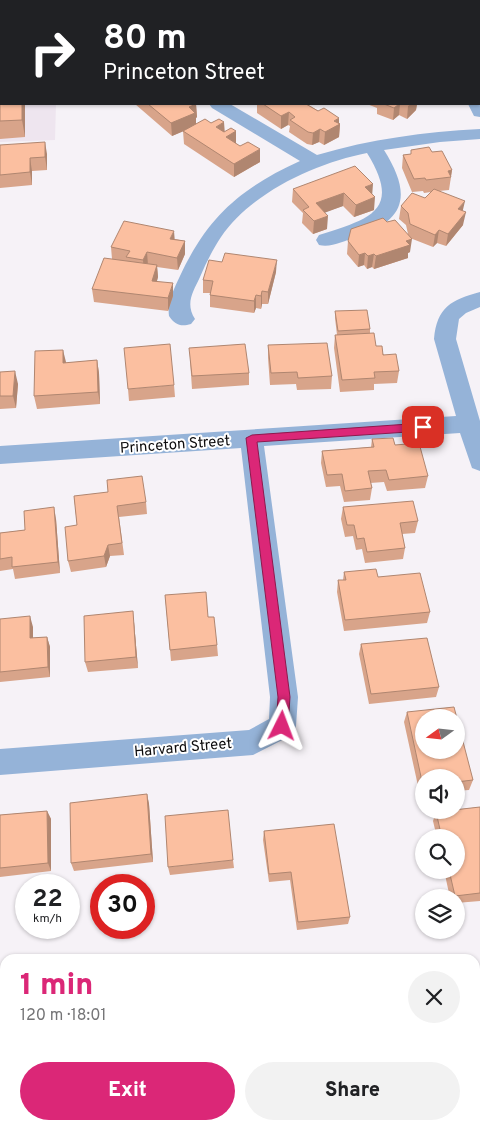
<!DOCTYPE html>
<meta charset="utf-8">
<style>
:root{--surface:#fff;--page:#f2f2f2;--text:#202124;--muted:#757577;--accent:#db2777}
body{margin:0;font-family:Overpass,sans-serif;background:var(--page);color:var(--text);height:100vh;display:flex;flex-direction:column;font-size:19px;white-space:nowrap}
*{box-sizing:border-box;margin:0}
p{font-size:16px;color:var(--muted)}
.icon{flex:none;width:28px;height:28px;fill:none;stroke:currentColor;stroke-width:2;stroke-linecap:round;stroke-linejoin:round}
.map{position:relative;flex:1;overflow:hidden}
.side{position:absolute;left:0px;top:954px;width:480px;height:176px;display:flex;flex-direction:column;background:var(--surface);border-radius:15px 15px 0 0;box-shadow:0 1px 4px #0004}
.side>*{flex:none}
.banner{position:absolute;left:0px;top:0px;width:480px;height:105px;box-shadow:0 1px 4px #0004;background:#202124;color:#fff;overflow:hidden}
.needle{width:32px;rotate:255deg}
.fabs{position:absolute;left:415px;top:709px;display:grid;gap:10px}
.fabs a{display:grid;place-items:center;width:50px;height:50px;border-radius:50%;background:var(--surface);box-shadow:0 1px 4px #0004;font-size:25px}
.speed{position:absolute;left:15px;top:874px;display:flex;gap:10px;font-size:25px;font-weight:700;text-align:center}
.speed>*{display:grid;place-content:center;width:65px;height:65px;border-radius:50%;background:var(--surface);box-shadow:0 1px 4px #0004;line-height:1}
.speed small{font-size:12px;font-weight:400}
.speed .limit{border:8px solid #d22;background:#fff;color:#111}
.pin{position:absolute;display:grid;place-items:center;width:42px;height:42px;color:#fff;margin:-21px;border-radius:10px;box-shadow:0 2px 8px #0006}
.me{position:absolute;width:55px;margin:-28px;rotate:3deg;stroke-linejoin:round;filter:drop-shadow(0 0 4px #0008)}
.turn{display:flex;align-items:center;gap:18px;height:105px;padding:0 20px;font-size:22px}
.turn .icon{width:65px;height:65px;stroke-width:2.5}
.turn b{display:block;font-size:35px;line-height:42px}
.round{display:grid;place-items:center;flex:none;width:52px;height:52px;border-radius:26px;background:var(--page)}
.head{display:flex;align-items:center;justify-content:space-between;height:85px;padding:0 20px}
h1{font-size:30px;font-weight:800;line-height:38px;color:var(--accent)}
.button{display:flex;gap:10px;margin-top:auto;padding:10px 20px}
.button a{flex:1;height:58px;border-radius:30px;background:var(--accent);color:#fff;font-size:20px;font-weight:800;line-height:58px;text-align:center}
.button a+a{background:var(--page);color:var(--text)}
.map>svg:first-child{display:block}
</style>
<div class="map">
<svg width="480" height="1129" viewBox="0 0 480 1129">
<rect width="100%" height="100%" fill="#f6f2f7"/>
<path fill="#eee5ef" d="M0,0H360L1,1V104H56L55,140L0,142Z"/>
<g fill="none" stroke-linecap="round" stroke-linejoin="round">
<path fill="#95b3d8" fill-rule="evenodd" d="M432,0H448L449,1H433Z
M479,99H480V117L474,116L468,104H479Z
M209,104H230L317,155C371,139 424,132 480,129V139L440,142L384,150C411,193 408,220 356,237C344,241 331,248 319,245L316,240L319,235C369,219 403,211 367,153C316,163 252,192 221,237C213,249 206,263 200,277C193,292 185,303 195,319L191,324C181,327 175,325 169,316C167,302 174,289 180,276C208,216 241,188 300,161L212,108Z
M480,292V307L466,313L459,319L456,339L480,421V471L472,468L460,433L264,446L298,697L296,726L292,735L253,755L0,775V749L249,730L269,719L270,697L241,448L0,464V446L456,416L434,339C437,307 451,300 480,292Z"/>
</g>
<path fill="#d8a48a" d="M0,85L25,104V137L0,139Z
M135,104H196L197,117L196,118V124L224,132L236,131V144L260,162L234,177L184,144L183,131L172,136Z
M257,104H307L340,124L339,137L324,145L319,142L312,145L307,144L289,132L290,126L288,125L281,129L257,113Z
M367,104H417L416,110L407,119L399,115L393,120L377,114V108Z
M0,145L47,154V170L32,171V185L0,188Z
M411,150L432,152L452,170L449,190L439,191L463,211V225L446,246L437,243L433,247L410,238V252L408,253V258L374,269L372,267L367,269L364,265L358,267L347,254L348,241L387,222L408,234L406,225L399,219L401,206L425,198L431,192L424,193L423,191L412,192L402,168L403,155L411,154Z
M293,189L372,194L374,210L354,217L343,206L325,212L327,229L313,234L302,223L303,213L292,202Z
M175,239L185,241V254L178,270L157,267L158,277L157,281L173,296L168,311L94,302L92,289L112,259L111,247Z
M276,272L268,304H262L261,309L256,308L254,313L210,307V293H203V280Z
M335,311L370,329V334L376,346L399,371L397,383L374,384V390L340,392L334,348L335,335H337L335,318Z
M268,345L332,376L331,389L297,390L296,384L270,385L268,358Z
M97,360L99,373L100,404L37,409L34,396L66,363Z
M190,360L249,373V385L192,389Z
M0,372L18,384L16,408L0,409Z
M174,385L175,397L129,401L128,389Z
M372,439L395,445L428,476L425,488L387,491L384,482L370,483L372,488L370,500L344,502L340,486L326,487L321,463L322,451L371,447Z
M74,496L146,502L147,514L119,517L124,555L110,556L106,567L71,572L68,561L77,525Z
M343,507L418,521L415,533L402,534L405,548L403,559L365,563L362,549L356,550L353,536L345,537L341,519Z
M56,519L60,573L15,579L13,569L0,571V533L25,530Z
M344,572L378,577L430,612L427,623L344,631L337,592L338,580H343Z
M165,595L208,617L217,645L218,656L171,661Z
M0,619L33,627V638L47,637L50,647V677L0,682Z
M134,622L138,668L88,672L85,662Z
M361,644L439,687L436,697L369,704L359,654Z
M407,712L473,780L469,790L456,791V778H424V795H420L404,722Z
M147,794L149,804L153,862L74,871L71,863Z
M480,807V901L456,903V898H450L444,870H456V838H437L433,821L436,812Z
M47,811L51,819V871L0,877V815Z
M264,831L350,917L348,924L297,930L290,880L269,882L263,840Z
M233,860L234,868L170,875L168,867Z
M0,1001H1L5,1006V1105H0Z
M475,1075L480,1090V1109L479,1111H475Z"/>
<path fill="#b08670" d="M22,104H25V137L22,120Z
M196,104L197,117L196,118V126L172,136L171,123L189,107Z
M399,104H400L399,115L393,120L394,108Z
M411,104H417L416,110L407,119L408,106Z
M289,112L288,125L281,129V116Z
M339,118V125L340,124L339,137L324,145L325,132L334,121Z
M224,122L225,135L216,127Z
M320,129L319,142L312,145L313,133Z
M236,131V144L226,137Z
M45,142L47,154V170L45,157Z
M260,149V162L234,177V164Z
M30,158L32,171V185L30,172Z
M452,170L450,182L451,177L448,171Z
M373,184L372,197L365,187Z
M344,193L343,206L316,216V203Z
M375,197L374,210L354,217L356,205Z
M465,201L462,214L458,209Z
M466,212L463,225L446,246L448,234Z
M328,216L327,229L313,234L314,221Z
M439,230L437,243L433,247L435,235Z
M174,231L175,243L170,239Z
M412,239L410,252L408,253V258L374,269L376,256L406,241Z
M185,241V254L178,270L177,258Z
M147,252L148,265L144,273L143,260Z
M365,253L364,265L358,267L359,255Z
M374,254L372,267L367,269L368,256Z
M277,260L276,272L268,304V292Z
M157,265L158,277L153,294L152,281Z
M173,283V296L168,311V298Z
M262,291V304L261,309V296Z
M256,295V308L254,313V301Z
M63,350L66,362V375L63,363Z
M97,360L99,373L100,404L98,392Z
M15,371L18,384L16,408L13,396Z
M54,507L56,519L60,573L58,562Z
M108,545L110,556L106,567L104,556Z
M133,611L134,622L138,668L136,657Z
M30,616L33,627V649L30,638Z
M47,637L50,647V677L48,667Z
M147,794L149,804L153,862L151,854Z
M47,811L51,819V871L48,863Z
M1,1001L5,1006V1033L1,1027Z
M0,1089L5,1094V1105L0,1100Z
M95,1125H98V1129H95Z"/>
<path fill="#fbbfa0" stroke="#b08670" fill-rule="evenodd" d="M337,0H385L387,1H338Z
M0,85H1V104H22V120L0,121Z
M148,104H196L189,107L195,113L171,123Z
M263,104H306L318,111L324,108L339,118L334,121L340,124L325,132L320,129L313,133L308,132L290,120L295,117L289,112L281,116Z
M384,104H399L394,108Z
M205,119L211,123L219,119L224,122L216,127L224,132L231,128L236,131L226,137L240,146L248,142L260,149L234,164L183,131Z
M45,142V157L30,158V172L0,175V145Z
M429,147L432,152L442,151L452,170L448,171L451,177L426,180L425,178L414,179L403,155L411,154V150Z
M355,166L373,184L365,187L375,197L356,205L344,193L316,203L328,216L314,221L303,210L309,207L293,189Z
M434,189L465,201L458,209L466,212L448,234L439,230L435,235L410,224L408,213L401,206L412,193L425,198Z
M383,218L387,222L395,220L412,239L406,241L410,245L376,256L374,254L368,256L365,253L359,255L348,241L351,229Z
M124,221L174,231L170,239L185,241L177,258L147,252L143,260L126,257L130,251L111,247Z
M225,253L277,260L268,292L262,291L261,296L256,295L254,301L210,295L213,281L203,280L209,260L222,262Z
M104,258L157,265L152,281L173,283L168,298L92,289Z
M367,310L370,329L338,331L335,311Z
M374,333L376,346H382L383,355L396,354L399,371L374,372L375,378L342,380L335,335Z
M327,343L332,376L298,378L297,372L271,373L268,345Z
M170,344L174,385L128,389L124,348Z
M245,344L249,373L192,376L189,348Z
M63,350V363L97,360L98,392L34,396L35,351Z
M15,371L13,396H0V372Z
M393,438L395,445L419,443L428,476L389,480L386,470L368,471L372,488L345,491L342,474L327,475L322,451L374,447L372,439Z
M142,476L146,502L117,506L122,543L108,545L104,556L68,561L65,527L77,525L74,496L108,492L107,480Z
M413,501L418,521L400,523L405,548L367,552L364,538L357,539L354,525H347L343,507Z
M54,507L58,562L12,567V557L0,559V533L25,530L24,511Z
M376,569L378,577L420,573L430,612L345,620L338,580H346L344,572Z
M206,592L208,617H214L217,645L170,650L165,595Z
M133,611L136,657L85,662L84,616Z
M30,616V638L47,637L48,667L0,672V619Z
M427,638L439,687L371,694L361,644Z
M454,707L473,780L456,782V778H424V786H423L407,712ZM424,718H456V750H424Z
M147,794L151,854L71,863L70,803Z
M480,807V893L455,896L449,870H456V838H442L436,812Z
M228,810L233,860L168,867L165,816Z
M47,811L48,863L0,868V815Z
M334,824L350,917L298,922L291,872L269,874L264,831Z
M0,1001H1V1027H5V1088L0,1089V1100Z
M475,1075H477L480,1090V1107H475Z
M66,1125H95V1129H66Z
M108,1125H154L155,1129H108Z"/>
<path fill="#db2777" stroke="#8e194d" d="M423,423L428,427L423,431L257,442L290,697L288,726L286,730L282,732L278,730L276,726L278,697L246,438L252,435Z"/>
<g text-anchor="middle" stroke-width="4" stroke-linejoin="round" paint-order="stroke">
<g font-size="15" fill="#0c0b0c" stroke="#fff">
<text transform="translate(175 444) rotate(-4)" y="5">Princeton Street</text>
<text transform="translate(183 747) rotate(-5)" y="5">Harvard Street</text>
</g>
</g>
</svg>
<div class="fabs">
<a><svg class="needle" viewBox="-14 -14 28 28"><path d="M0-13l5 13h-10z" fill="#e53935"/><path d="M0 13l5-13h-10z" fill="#757577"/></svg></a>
<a><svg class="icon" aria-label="sound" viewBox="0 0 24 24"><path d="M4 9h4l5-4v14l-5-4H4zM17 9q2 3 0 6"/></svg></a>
<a><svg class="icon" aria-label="search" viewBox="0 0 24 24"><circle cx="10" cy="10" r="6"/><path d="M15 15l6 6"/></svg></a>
<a><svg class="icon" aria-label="layers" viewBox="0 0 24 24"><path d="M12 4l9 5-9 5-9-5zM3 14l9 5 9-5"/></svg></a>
</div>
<div class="speed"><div>22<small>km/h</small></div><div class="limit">30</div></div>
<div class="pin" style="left:423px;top:427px;background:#d93025"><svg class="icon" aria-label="arrive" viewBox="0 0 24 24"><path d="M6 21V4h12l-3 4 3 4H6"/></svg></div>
<svg class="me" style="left:282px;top:726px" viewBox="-20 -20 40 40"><path d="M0-17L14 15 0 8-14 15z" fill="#db2777" stroke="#fff" stroke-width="4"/></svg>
<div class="banner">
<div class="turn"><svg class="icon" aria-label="right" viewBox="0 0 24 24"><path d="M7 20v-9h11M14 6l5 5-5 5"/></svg><div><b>80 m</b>Princeton Street</div></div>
</div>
<section class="side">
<div class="head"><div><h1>1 min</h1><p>120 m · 18:01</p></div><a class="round"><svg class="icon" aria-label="close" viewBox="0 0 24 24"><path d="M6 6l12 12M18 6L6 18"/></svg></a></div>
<div class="button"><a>Exit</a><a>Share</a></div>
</section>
</div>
